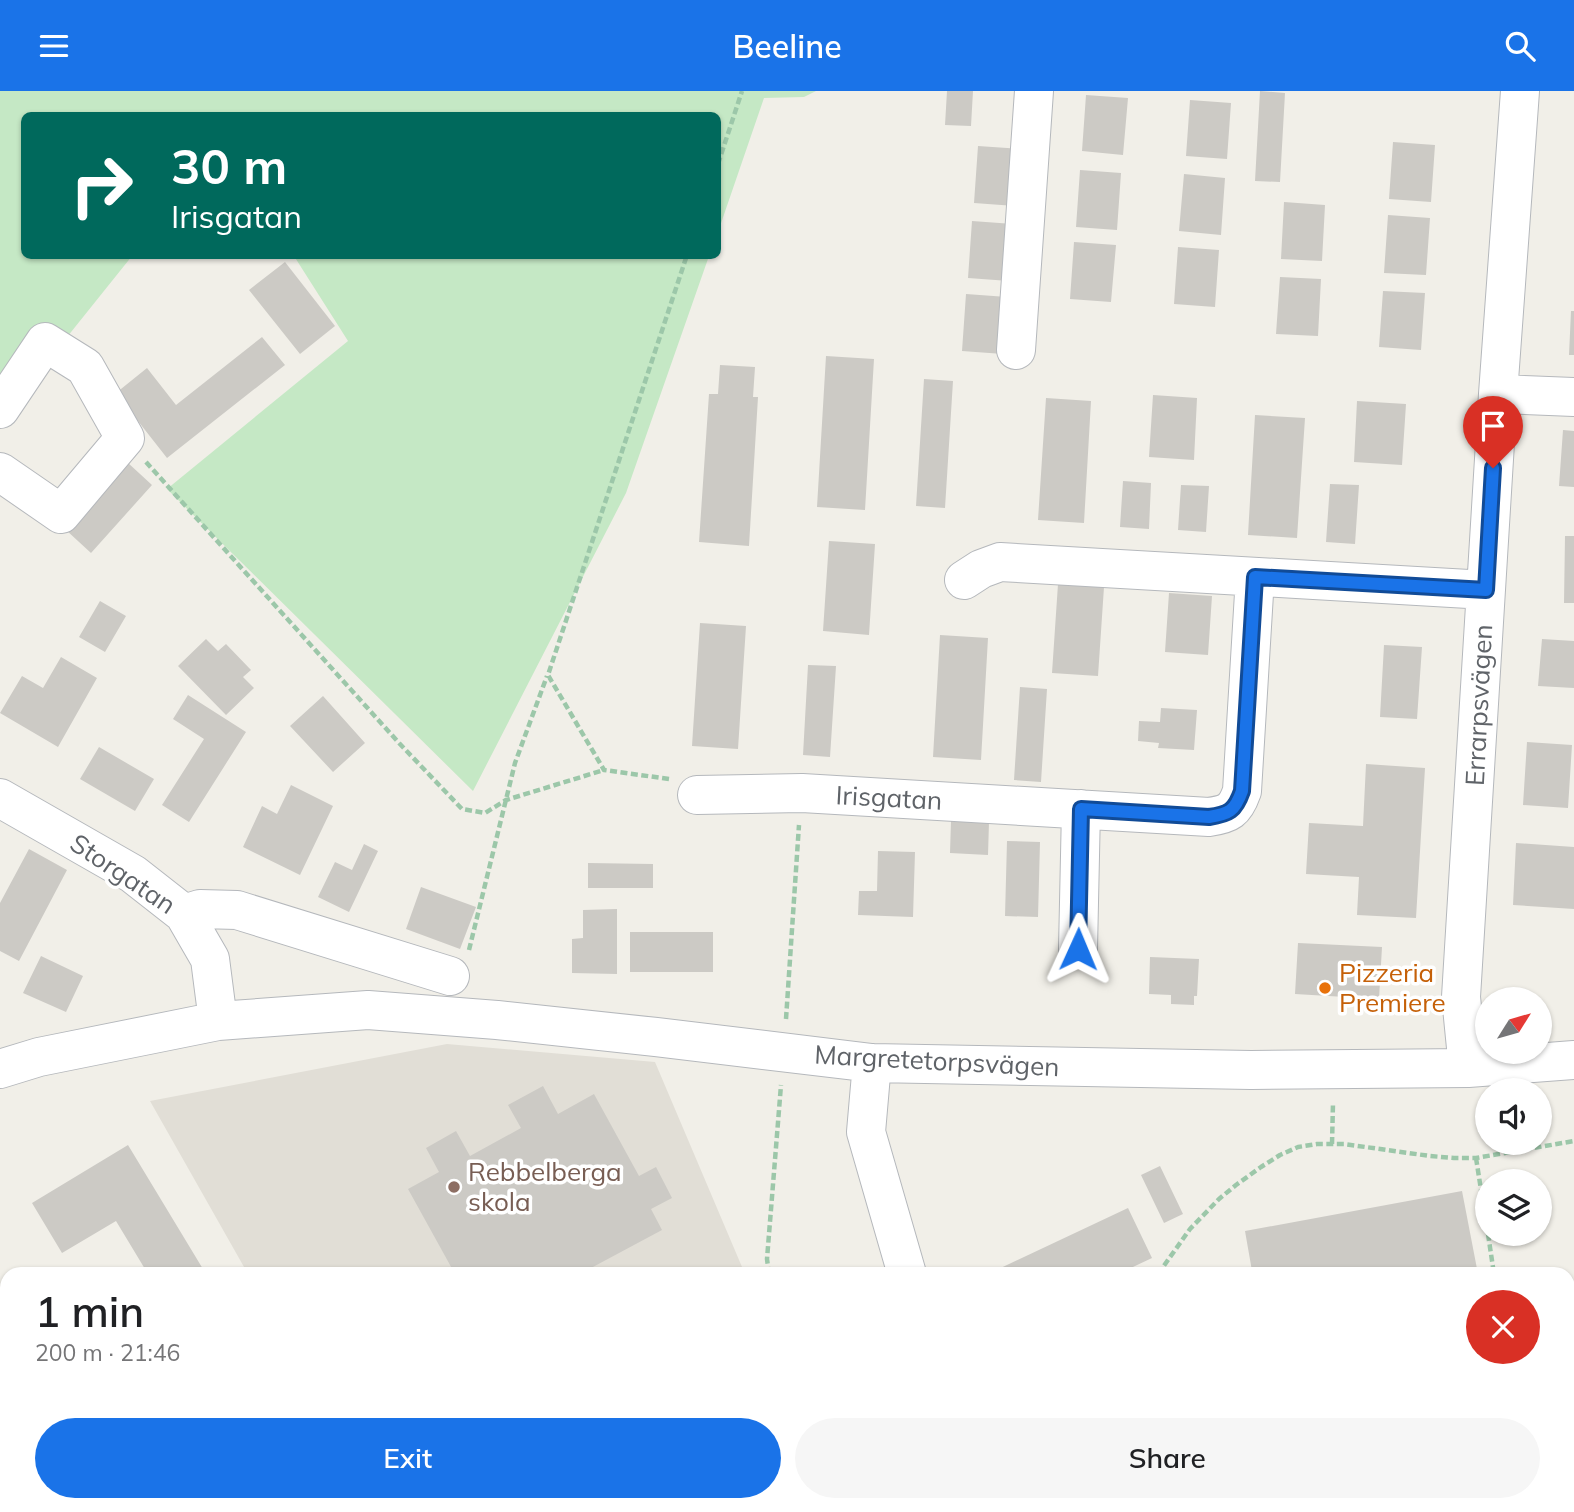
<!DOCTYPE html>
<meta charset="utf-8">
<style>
:root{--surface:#fff;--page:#f6f6f6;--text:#202124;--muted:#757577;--accent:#1a73e8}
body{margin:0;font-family:Mulish,sans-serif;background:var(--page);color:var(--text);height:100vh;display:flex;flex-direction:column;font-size:26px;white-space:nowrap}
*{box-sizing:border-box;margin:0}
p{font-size:23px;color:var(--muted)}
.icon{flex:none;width:38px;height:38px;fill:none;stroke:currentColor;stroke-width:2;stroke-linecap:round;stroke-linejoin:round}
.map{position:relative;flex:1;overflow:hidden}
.drawer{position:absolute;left:0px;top:1176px;width:1575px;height:245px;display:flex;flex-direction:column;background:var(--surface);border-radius:21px 21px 0 0;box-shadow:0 2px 5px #0004}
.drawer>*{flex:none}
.banner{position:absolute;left:21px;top:21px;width:700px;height:147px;border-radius:10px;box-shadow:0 2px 5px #0004;background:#00695c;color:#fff;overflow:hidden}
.needle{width:46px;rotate:53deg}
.fabs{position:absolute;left:1475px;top:896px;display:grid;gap:14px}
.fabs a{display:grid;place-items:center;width:77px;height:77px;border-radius:50%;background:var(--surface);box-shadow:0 2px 5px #0004;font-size:35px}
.pin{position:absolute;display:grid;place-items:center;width:60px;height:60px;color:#fff;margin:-72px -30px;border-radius:50% 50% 50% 0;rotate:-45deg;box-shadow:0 0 7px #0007}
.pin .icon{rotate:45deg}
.me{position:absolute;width:77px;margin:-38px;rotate:1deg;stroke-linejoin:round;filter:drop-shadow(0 0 5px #0008)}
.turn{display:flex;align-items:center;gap:24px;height:147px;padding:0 35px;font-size:32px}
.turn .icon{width:91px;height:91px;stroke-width:2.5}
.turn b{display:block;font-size:49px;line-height:60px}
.round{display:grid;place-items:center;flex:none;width:74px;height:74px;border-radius:37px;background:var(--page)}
.headline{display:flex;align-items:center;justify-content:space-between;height:119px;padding:0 35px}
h1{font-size:42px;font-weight:600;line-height:52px}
.primary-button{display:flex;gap:14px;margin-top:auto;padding:14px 35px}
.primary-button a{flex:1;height:80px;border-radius:42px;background:var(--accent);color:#fff;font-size:28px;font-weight:600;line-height:80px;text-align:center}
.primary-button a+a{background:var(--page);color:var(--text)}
header{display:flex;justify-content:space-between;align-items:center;height:91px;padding:0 35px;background:var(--accent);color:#fff;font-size:32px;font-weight:600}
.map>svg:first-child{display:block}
</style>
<header><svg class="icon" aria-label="menu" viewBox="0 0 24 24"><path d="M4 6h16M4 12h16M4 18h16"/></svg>Beeline<svg class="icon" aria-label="search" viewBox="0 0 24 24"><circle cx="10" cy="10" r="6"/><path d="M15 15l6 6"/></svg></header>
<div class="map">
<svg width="1574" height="1421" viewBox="0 0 1574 1421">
<rect width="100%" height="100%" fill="#f1efe8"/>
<path fill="#e1ded6" d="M447,953L655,971L745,1183H248L150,1010Z
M0,1373L7,1382V1414H31L36,1421H0Z
M379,1414H524L511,1421H383Z"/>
<path fill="#c5e8c5" d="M0,0H816L804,6L764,7L718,141V24H24V164L132,165L43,276L0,333Z
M294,165H709L626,402L473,700L167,398L348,250Z
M614,1414H878L882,1421H602Z"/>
<path fill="#cccac5" d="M947,0H973L971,35L945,34Z
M1260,0L1285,2L1280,91L1255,90Z
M1086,4L1128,7L1123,64L1082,60Z
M1190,9L1231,12L1227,68L1186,65Z
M1393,51L1435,54L1431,111L1389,108Z
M978,55L1020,58L1015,115L974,112Z
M1080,79L1121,82L1117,139L1076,136Z
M1184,83L1225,87L1221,144L1179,140Z
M1284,111L1325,114L1322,170L1281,168Z
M1388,124L1430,127L1426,184L1384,182Z
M972,130L1013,133L1009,190L968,187Z
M1074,151L1116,154L1111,211L1070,208Z
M1178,156L1219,159L1215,216L1174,213Z
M285,171L335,235L300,263L249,199Z
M1280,186L1321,188L1318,245L1276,243Z
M1383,200L1425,202L1421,259L1379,256Z
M966,203L1007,206L1003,263L962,260Z
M1571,220H1574V264H1569Z
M262,246L285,274L167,367L116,302L147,277L176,314Z
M826,265L874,268L865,419L817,416Z
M720,274L755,276L753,306H758L749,455L699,451L709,303H718Z
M924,288L953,290L945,417L916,415Z
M1153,304L1197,307L1194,369L1149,366Z
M1046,307L1091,310L1084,432L1038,429Z
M1357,310L1406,313L1402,374L1354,371Z
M1255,324L1305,327L1297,447L1248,444Z
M1563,339L1574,340V396L1559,395Z
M127,371L152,394L91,462L66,439Z
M1123,390L1151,392L1149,438L1120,436Z
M1330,393L1359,394L1355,453L1326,451Z
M1181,394L1209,395L1206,441L1178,439Z
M1565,445H1574V512H1564Z
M829,450L875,453L869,544L823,540Z
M1058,493L1104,496L1098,585L1052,582Z
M1169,502L1212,505L1208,564L1165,561Z
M100,510L126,525L105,561L79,546Z
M700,532L746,535L738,658L692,655Z
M940,544L988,547L981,669L933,666Z
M206,548L218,560L226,553L251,579L243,586L254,597L226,624L178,575Z
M1542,548L1574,550V597L1538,595Z
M1384,554L1422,556L1417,628L1380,626Z
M61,566L97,587L58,656L0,622L22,585L43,597Z
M808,574L836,575L830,666L803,664Z
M1020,596L1047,598L1041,691L1014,689Z
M188,604L246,641L189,731L162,714L204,648L173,628Z
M323,605L365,652L333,681L290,635Z
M1161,617L1197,619L1194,659L1158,657L1159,652L1138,650L1139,630L1160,631Z
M1527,651L1572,654L1568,717L1523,714Z
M99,656L154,688L135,720L80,688Z
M1366,673L1425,677L1416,827L1357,824L1359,786L1306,783L1309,732L1363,735Z
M291,694L333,715L300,784L243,756L262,715L277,723Z
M951,730L989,731L988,764L950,762Z
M1007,750L1040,751L1038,826L1005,825Z
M1516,752L1574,756V818L1513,814Z
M364,753L378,760L349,821L318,806L335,771L352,779Z
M29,758L67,779L19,870L0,860V812Z
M878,760L915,761L913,826L858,824L859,800H877Z
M588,772L653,773V797H588Z
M421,796L476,816L460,858L406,838Z
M617,818V883L572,882V848L583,847V819Z
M630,841H713V881H630Z
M1298,852L1382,856L1379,908L1295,903Z
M41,865L83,885L66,921L23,902Z
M1150,866L1199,868L1197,905H1194V914L1171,913V904L1149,903Z
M543,995L558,1023L594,1003L639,1085L656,1076L672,1107L651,1118L662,1139L591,1177L594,1183H455L408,1098L439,1081L426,1057L456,1040L470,1065L521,1037L508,1014Z
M128,1054L206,1183H148L116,1130L62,1162L32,1112Z
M1160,1075L1183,1123L1164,1132L1141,1084Z
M1462,1100L1478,1183H1408V1179L1386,1183H1268L1267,1177L1252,1180L1245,1140Z
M1128,1117L1152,1167L1118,1183H988Z
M325,1414H360L365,1421H313Z
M1094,1414H1187L1172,1421H1098Z"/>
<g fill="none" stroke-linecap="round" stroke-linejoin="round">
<defs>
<path id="minor" d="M1016,259L1034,0
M1498,303L1574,306
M0,318L45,251L85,276L125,347L61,423L0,381
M964,489L981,478L1000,471L1486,499
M697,704L802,702L1209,726C1229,723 1235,720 1242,700L1255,486
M0,707L133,783L184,823L210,868L218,930
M184,823L200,818L237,819L450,885
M1078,858L1081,718
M872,972L866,1041L907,1183
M1468,977L1461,906L1498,303L1520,0
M0,978L39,966L218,930L368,919L497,929L656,946L872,972L1251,979L1468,977L1574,969
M0,1306L7,1316
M81,1414L95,1421
M977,1414L979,1421
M1285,1414L1289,1421
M1330,1414L1332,1421"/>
</defs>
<use href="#minor" stroke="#b5b8bc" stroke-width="40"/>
<path stroke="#9cc7a9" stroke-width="4.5" stroke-dasharray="7 3.5" stroke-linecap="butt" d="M718,73L742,0
M146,371L399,652L462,718L485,722L506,709L604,679
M669,688L604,679L548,584L687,164
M469,859L515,672L547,585
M786,928L799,734
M1332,1053L1333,1012
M1476,1067L1488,1143
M1488,1143L1494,1183
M769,1183L767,1168L781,994
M1158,1183L1190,1138L1219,1108L1236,1094L1261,1076L1280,1064L1298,1056L1317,1053H1344L1430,1065L1454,1067H1476L1574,1050
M177,1414L179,1421
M1388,1414L1397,1421
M1545,1414L1547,1421
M563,1421L575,1414"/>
<use href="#minor" stroke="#fff" stroke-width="38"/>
</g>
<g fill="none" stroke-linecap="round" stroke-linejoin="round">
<defs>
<path id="route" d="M1078,858L1081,718L1209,726C1229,723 1235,720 1242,700L1255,486L1486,499L1493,377"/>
</defs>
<use href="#route" stroke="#114b97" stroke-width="18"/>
<use href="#route" stroke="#1a73e8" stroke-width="12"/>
</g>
<circle fill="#e8710a" stroke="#fff" stroke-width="2.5" cx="1325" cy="897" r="7"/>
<circle fill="#8d6e63" stroke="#fff" stroke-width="2.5" cx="454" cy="1096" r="7"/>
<g text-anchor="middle" stroke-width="7" stroke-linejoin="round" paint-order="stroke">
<g font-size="26" fill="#5f6368" stroke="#fff">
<text transform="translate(1479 614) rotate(-87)" y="9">Errarpsvägen</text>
<text transform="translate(889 707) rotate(3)" y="9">Irisgatan</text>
<text transform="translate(123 783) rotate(34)" y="9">Storgatan</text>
<text transform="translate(937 970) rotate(3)" y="9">Margretetorpsvägen</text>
</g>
<g font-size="26" fill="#c56008" stroke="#fff" text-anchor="start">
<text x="1339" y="891">Pizzeria<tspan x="1339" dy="30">Premiere</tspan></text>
</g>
<g font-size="26" fill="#785e54" stroke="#fff" text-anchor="start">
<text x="468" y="1090">Rebbelberga<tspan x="468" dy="30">skola</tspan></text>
</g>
</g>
</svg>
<div class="fabs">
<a><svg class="needle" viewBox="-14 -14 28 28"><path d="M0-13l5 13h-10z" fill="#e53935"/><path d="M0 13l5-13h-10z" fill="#757577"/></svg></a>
<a><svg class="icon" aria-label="sound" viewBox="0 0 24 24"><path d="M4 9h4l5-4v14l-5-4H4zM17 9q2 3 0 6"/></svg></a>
<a><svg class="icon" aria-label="layers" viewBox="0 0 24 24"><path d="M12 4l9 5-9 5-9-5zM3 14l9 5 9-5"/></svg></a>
</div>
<div class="pin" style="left:1493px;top:377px;background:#d93025"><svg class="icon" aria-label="arrive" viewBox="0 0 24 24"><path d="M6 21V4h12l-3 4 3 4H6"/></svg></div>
<svg class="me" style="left:1078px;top:858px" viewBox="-20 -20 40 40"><path d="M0-17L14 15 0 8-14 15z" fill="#1a73e8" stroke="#fff" stroke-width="4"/></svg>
<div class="banner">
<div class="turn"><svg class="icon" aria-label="right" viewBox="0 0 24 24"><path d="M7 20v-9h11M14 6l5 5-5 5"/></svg><div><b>30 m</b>Irisgatan</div></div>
</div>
<section class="drawer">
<div class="headline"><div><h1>1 min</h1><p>200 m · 21:46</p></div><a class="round" style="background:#d93025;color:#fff"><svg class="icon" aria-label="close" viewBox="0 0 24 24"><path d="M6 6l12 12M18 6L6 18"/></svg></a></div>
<div class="primary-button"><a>Exit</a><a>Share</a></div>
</section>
</div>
